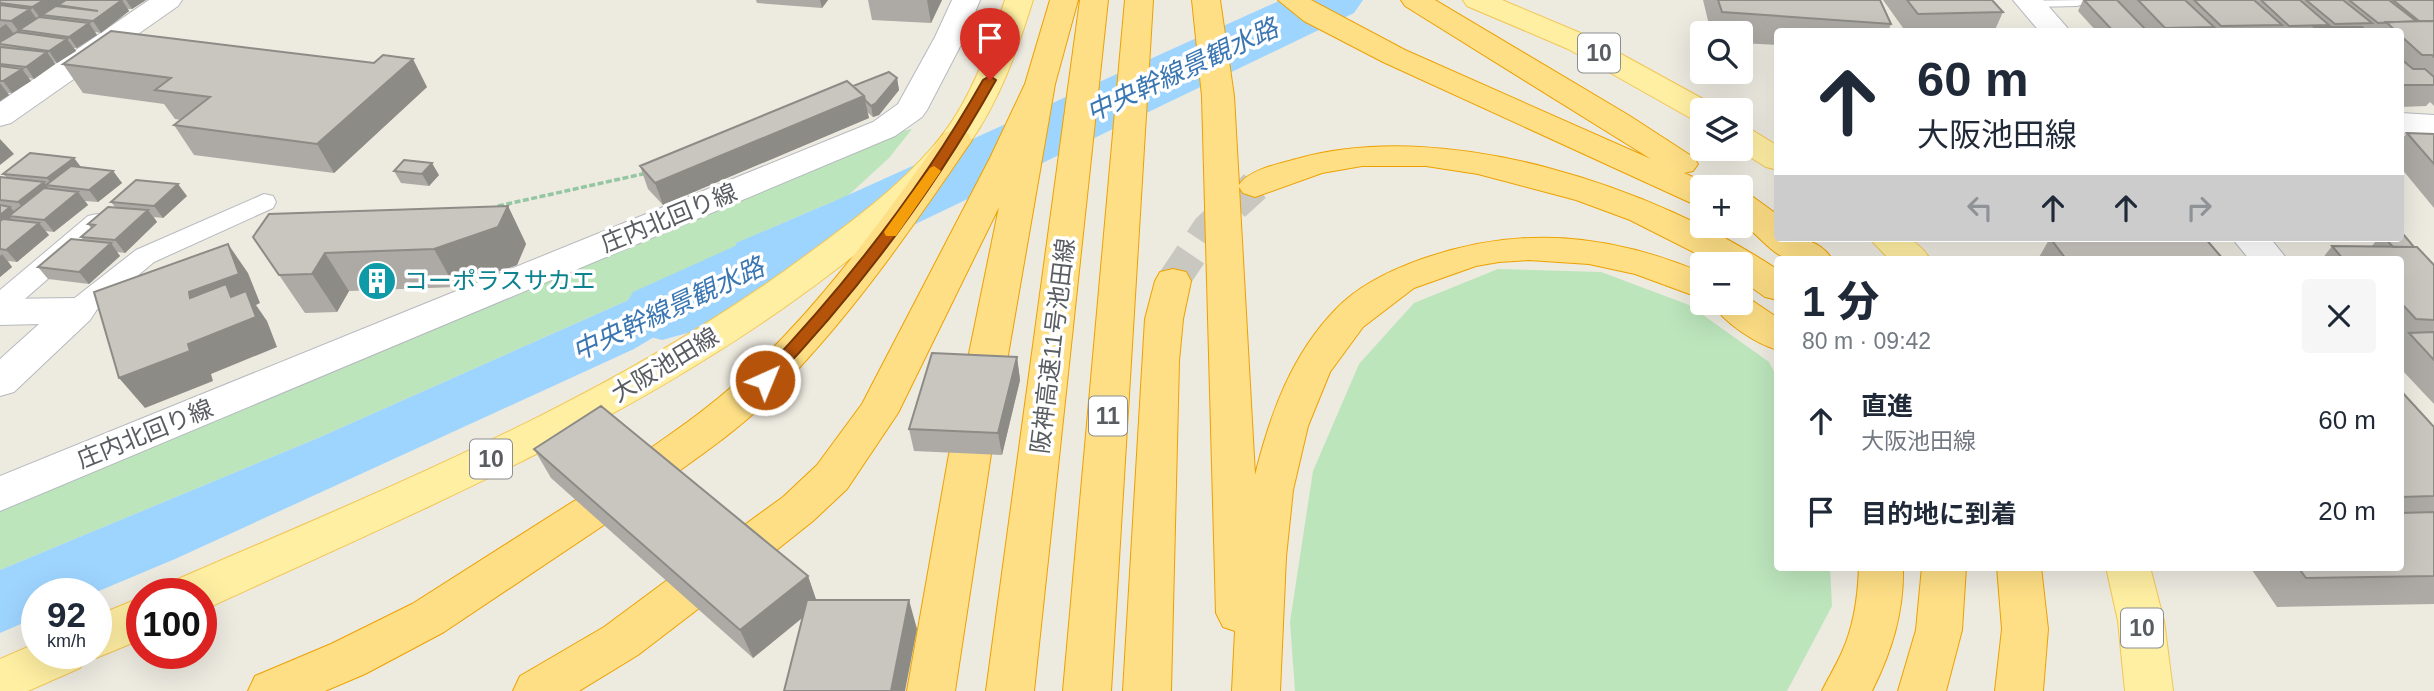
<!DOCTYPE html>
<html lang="ja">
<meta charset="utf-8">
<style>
:root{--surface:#fff;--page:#f6f6f7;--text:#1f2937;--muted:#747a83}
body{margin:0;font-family:Helvetica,"Noto Sans JP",sans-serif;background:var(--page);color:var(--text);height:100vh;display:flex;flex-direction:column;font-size:26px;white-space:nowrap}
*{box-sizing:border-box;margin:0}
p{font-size:23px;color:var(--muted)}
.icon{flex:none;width:38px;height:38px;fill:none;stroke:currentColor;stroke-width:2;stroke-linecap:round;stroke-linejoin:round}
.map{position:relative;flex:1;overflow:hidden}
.details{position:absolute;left:1774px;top:256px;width:630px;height:315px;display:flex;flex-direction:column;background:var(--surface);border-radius:7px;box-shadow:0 7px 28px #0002}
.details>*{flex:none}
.top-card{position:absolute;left:1774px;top:28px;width:630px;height:214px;border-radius:7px;box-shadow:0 7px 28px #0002;background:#fff;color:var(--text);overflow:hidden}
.controls{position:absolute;left:1690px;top:21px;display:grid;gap:14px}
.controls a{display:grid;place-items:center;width:63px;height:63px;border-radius:7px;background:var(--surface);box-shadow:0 7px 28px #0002;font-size:35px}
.speed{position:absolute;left:21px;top:578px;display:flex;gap:14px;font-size:35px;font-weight:700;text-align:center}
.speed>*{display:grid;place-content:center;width:91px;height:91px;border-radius:50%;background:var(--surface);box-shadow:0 7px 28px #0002;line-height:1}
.speed small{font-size:18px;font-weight:400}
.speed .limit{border:10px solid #d22;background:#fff;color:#111}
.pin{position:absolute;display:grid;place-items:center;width:60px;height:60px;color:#fff;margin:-72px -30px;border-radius:50% 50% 50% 0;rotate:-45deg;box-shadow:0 0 7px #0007}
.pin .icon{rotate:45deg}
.me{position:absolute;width:77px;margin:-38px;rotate:44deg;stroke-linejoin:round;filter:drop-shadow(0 0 5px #0008)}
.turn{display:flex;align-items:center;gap:24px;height:147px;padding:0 28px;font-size:32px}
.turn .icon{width:91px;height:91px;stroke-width:2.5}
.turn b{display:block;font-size:49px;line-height:60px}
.lanes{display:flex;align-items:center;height:66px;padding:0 28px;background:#0003;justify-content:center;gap:35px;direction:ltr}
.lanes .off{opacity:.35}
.round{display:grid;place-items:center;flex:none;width:74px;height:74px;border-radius:7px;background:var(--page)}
.overview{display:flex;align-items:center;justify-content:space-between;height:119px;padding:0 28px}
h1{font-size:42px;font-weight:800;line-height:52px}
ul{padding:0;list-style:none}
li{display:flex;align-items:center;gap:21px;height:91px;padding:0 28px}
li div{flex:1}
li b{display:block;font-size:26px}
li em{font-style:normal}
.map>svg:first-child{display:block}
</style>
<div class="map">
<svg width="2434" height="691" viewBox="0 0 2434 691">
<rect width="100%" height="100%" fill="#edeae0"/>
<path fill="#bce5bc" d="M912,129L889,158L830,212L825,205L737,243V249L730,255L318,438L0,570V509L889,134Z
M1498,269L1601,272L1689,305L1769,362L1778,379V567H1830L1832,606L1787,691H1295L1290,622L1313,471L1359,364L1414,303Z"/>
<path fill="#9ed5ff" d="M825,205L830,212L797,242L711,303L634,349L175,559L94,593H37V617L0,633V570L318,438L730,255L737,249L736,243Z"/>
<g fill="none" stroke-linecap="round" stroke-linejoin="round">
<path fill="#9ed5ff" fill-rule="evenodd" d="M1281,0H1363L1354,13L691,332L662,340L633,332L621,312L633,292Z"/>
<path stroke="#c8c7c0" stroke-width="32" stroke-dasharray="32 17" stroke-linecap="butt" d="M1173,281L1208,229L1255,186"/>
<defs>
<path id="service" d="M2087,0L2084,4L2077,6L2028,7L2021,5L2018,1Z
M264,194L273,196L276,202L273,208L154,262L87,318L77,320L67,318L63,311L67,304L136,250Z
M97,214L106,216L110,222L106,228L10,312L0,314V290L88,216Z"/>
<path id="minor" d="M149,0H182L178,6L11,123L0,126V102Z
M2401,113L2434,115V135L2401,133Z
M77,298L90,302L96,311L90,320L14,392L0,396V359L39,324L0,325V299Z"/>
<path id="tertiary" d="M952,0H980L965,37L927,110L922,117L895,136L0,511V476L873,122L898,104L935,37Z
M2013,0H2043L2071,32H2040Z
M2232,238H2270L2287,259H2249Z"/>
<path id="primary" d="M1005,0H1033C1017,51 1000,100 969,144C933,194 882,234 834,271C645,416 425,508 210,607L201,610V593H171L178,579C394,485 615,397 805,256C854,220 906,182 943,134C973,95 989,46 1005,0Z
M1463,0H1502L1590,37L1714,105L1718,110H1703V121L1692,119L1568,49L1467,6Z
M1741,127L1752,130L1778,146V170L1766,167L1737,149H1741Z
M1869,238C1897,238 1914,233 1930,259H1889Z
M2106,567H2150L2164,621L2173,691H2125L2118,621Z
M142,597V639L96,658L86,655L80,668L28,691H0V659L37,643V653H96V616Z"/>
<path id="motorway" d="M1050,0H1078L1055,84L1004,378L998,388L984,392L970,388L964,378L999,207L898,413L847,489L813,521L764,560L748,565L732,560L726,547L732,534L783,497L817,465L862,404L990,158L1025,84Z
M1080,0H1108L1034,691H986Z
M1125,0H1153L1111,691H1063Z
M1192,0H1220L1234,96L1239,185C1249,169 1282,163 1300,158C1448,118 1655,187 1778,270V300L1765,297L1741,280V264H1717L1630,220L1576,200L1478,174L1426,166H1362L1322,173L1255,197L1243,193L1239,187L1255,475C1270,415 1291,355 1336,309C1359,285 1391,270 1422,259C1520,225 1608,233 1703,273V299L1635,274L1589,264L1529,260L1499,262L1476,266L1414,288L1363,327L1330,372L1308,426L1293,490L1286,557L1280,691H1232L1235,631L1223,627L1216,613L1202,96Z
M1278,0H1311L1405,50L1651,159L1405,6L1401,0H1435L1630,116L1693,157L1698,164L1693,171L1684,173L1715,187H1703V206L1691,203L1383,62L1304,21Z
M956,130L968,133L972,140C910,231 847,323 768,400C738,430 702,454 668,479L653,484L638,479L632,468L638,457C672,433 706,410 736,383C817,311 881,221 944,133Z
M1741,194L1753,197L1778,215V238C1800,238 1819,239 1832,259C1819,259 1800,262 1788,259C1773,255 1755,232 1741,222Z
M1173,269L1186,272L1191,281L1183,319L1179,361L1171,691H1123L1145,319L1155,281L1160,272Z
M1741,293L1778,318V350C1756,344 1724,323 1712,303H1741Z
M970,438L985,443L991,454L955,691H907L949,454L955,443Z
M589,496L604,501L611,513L604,525L444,632L365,674L325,691H248L255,676L331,644L412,604L574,501Z
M1859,567H1903C1904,612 1892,651 1872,691H1822C1828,678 1836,666 1842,652C1854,626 1858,596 1859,567Z
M1922,567H1966L1962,630L1946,691H1898L1916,630Z
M1997,567H2041L2048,629L2043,691H1995L2002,629Z
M682,576L698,581L705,595L698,609L638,655L579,691H513L520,676L604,627L666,581Z"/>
</defs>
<use href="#service" stroke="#b6b9be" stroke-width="2"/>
<use href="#minor" stroke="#b6b9be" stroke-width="2"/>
<use href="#tertiary" stroke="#b6b9be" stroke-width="2"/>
<use href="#primary" stroke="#f3c553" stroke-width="2"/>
<use href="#motorway" stroke="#eda100" stroke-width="2"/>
<path stroke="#95c6a2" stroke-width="3.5" stroke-dasharray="6 2.5" stroke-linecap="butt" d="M498,206L647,173"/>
<use href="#service" fill="#fff" fill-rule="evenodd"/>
<use href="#minor" fill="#fff" fill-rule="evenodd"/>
<use href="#tertiary" fill="#fff" fill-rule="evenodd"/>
<use href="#primary" fill="#ffefa3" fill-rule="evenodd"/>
<use href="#motorway" fill="#fedf86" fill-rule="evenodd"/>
</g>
<path fill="#adaaa5" d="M0,0H146L132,9H128L129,11L101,33L95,32L97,35L77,48H74L76,51L57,63L54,62L55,64L34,79L28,78L31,81L12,93H8L9,95L0,101Z
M756,0H828L822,8L757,3Z
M868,0H942L931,23L872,20Z
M1703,0H1880L1891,24L1888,32H1778V45L1741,43V33H1711Z
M1883,0H1992L2003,12L1994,32H1906Z
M2083,0L2118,2L2119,0H2434V106L2430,102L2426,106L2401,107V32H2097L2078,11Z
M63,64L427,87L334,173L194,155L174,125L181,120L175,119L164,104L83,93Z
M897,78L899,90L879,115L873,117L867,112L869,118L663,205L648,189L640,166L853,86Z
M2407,133L2434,134V208L2401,168V140Z
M74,158L81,167L113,171L122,183L98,202L85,201L88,205L54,232L45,231L49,235L17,262L8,261L12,267L0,277V177L7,178L3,174Z
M394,171L439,175L429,186L401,183Z
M187,196L163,218L154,217L157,222L125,253L117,252L120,256L89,284L48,279L38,267L83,240L81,237L91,228L88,224L115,207L111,202Z
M508,206L526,244L517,265L455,287L349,291L337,312L305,313L253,237Z
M2050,238L2223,259H2038Z
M2378,238H2401L2414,247L2434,265V404L2401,369V259H2322L2332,246L2372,247V246Z
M1017,357L1020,380L1002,455L914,451L909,429Z
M2401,391L2434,427V604L2277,607L2250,567H2401Z
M534,449L808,576L816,600L917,629L802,618L753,658L551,478Z"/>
<path fill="#8d8b86" d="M44,0H70L58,5L59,7L42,15L43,17L41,19L32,7Z
M122,0L129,11L101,33L93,21Z
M126,0H146L132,9Z
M820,0H828L822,8Z
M927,0H942L931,23Z
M30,9L38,21L19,30L21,32L20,33L11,21Z
M89,23L97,35L77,48L69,37Z
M6,24L15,35L0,44V28Z
M67,39L76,51L57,63L49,51Z
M47,52L55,64L34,79L26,67Z
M413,59L427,87L334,173L317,144Z
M22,69L31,81L12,93L3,81Z
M897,78L899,90L879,115L873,117L871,106Z
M0,83L9,95L0,101Z
M864,96L869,118L663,205L655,183Z
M0,139L14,154L0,165Z
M74,158L83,170L52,185L47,178Z
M432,163L439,175L429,186L422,174Z
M113,171L122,183L98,202L89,190Z
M44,182L53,195L28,215L18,202Z
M178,184L187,196L163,218L154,206Z
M78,192L88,205L54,232L44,220Z
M508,206L526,244L517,265L455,287L434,249Z
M10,207L19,217L9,216L15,223L0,235V215Z
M148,210L157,222L125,253L115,240Z
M39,223L49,235L17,262L6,250Z
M111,243L120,256L89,284L79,272Z
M228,244L248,273L260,303L256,305L267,321L277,347L211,374L213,381L145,408L119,378L188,344L190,298L189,292Z
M325,253L349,291L337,312L312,274Z
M2,254L12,267L0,277V256Z
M1017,357L1020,380L1002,455L998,433Z
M808,576L818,605L753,658L740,630Z
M909,600L917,629L905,691H891Z"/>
<path fill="#c9c6c0" stroke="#8d8b86" stroke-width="2" d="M0,0H44L32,7L0,3Z
M66,0H122L93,21L42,15L56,6L98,11L58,5Z
M1718,0H1880L1891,24L1722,12Z
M1907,0H1992L2003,12L1918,14Z
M2084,0H2117L2148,32H2114Z
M2138,0H2185L2214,27L2165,28Z
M2194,0H2254L2282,25L2221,26Z
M2261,0H2300L2329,25L2289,26Z
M2306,0H2343L2372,23L2335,24Z
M2349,0H2389L2416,21L2378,23Z
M2393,0H2433L2434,1V21H2419Z
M0,5L30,9L11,21L0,20Z
M39,17L89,23L69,37L19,30Z
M2434,21V57L2432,55H2422L2401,36V32H2397L2386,22Z
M2314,27H2362L2368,32H2319Z
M111,31L374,63L383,55L413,59L317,144L174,125L210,97L155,90L171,78L63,64Z
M17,32L67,39L49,51L0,44V42Z
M0,47L47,52L26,67L0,64Z
M2401,59L2413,69H2425L2434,77V85H2401Z
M0,66L22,69L3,81H0Z
M889,72L897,78L876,103L871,106L865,100L864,96L853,86Z
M847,81L864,96L655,183L640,166Z
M2407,133L2434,134V164Z
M30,153L74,158L47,178L3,174Z
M404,160L432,163L422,174L394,171Z
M71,166L113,171L89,190L46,185Z
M0,177L44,182L18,202L0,200Z
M136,180L178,184L154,206L111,202Z
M44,188L78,192L44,220L9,216Z
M0,205L10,207L0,215Z
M508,206L498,227L434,249L325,253L312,274L279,275L253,237L269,214Z
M108,207L148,210L115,240L81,237L95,225L88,224Z
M3,219L39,223L6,250L0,249V221Z
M2401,234L2404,235L2414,247H2393L2385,238H2401Z
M2050,238H2205L2223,259H2066Z
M71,239L111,243L79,272L38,267Z
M228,244L239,274L189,292L190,298L226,284L231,297L246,291L256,317L188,344L190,351L119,378L94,292Z
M2332,246L2417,247L2434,265V320L2416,319L2401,303V259H2343Z
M2434,332V360L2409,333Z
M932,353L1017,357L998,433L909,429Z
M2401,391L2434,427V496L2401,497Z
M601,406L808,576L740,630L534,449Z
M2434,512V576L2306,578L2298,567H2401V513Z
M807,600H909L891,691H784Z"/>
<path fill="#b45309" stroke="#753606" stroke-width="2" d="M990,76L996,80C934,191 858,292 770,384H759L756,380L759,376C845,286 922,188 983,80Z"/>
<path fill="#f59e0b" d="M934,166L941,171L896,236H886L884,232L886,229L930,168Z"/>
<defs>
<symbol id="building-disc" viewBox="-11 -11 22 22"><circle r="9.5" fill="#0f9aa8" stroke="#fff"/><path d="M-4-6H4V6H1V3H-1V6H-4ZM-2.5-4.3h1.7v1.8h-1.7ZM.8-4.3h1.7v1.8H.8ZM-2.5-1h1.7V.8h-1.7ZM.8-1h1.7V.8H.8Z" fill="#fff"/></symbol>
</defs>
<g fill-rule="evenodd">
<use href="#building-disc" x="355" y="259" width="44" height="44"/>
</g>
<g text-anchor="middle" stroke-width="7" stroke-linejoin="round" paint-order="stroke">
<g fill="#fff" stroke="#8b8e91" stroke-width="2">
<rect x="1578" y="33.5" width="42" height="39" rx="5"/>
<rect x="1089" y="396.5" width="38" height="39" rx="5"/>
<rect x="470" y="439.5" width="42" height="39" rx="5"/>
<rect x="2121" y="608.5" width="42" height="39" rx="5"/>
</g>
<g font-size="23" font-weight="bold" fill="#595d62">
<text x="1599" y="61">10</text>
<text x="1108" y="424">11</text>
<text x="491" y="467">10</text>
<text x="2142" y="636">10</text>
</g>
<g font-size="24" fill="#595d62" stroke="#fff">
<text transform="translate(669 218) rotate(-22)" y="8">庄内北回り線</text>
<text transform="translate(1053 346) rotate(-83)" y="8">阪神高速11号池田線</text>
<text transform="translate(665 365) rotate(-31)" y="8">大阪池田線</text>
<text transform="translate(145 434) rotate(-22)" y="8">庄内北回り線</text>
</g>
<g font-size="24" fill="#0d838f" stroke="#fff" text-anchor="start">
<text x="404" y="289">コーポラスサカエ</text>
</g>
<g font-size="26" font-style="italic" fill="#3a76b2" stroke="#fff">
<text transform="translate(1182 70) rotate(-25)" y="9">中央幹線景観水路</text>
<text transform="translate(668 309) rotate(-25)" y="9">中央幹線景観水路</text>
</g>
</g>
</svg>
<div class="controls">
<a><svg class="icon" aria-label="search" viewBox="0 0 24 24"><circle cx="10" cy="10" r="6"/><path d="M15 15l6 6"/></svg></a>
<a><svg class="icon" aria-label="layers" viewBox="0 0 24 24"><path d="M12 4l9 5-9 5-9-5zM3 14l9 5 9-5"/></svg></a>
<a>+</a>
<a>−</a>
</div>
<div class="speed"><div>92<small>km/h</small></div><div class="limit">100</div></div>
<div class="pin" style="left:990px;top:80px;background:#d93025"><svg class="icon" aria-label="arrive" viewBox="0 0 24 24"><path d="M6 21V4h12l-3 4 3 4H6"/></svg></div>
<svg class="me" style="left:765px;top:380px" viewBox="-20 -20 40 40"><circle r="17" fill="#b45309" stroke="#fff" stroke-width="3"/><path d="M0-11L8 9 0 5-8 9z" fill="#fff"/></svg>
<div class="top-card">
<div class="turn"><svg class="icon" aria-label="ahead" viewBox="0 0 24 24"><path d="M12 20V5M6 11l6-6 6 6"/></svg><div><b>60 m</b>大阪池田線</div></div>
<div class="lanes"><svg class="icon off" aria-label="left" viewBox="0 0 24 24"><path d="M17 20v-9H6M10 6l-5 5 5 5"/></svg><svg class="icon" aria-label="ahead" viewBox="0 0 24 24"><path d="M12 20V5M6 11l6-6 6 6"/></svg><svg class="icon" aria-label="ahead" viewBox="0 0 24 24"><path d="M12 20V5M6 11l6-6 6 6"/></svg><svg class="icon off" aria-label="right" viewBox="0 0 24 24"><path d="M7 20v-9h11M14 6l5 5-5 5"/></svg></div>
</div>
<section class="details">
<div class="overview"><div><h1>1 分</h1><p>80 m · 09:42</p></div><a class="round"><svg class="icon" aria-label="close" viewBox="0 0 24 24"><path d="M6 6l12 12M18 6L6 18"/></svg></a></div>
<ul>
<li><svg class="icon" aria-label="ahead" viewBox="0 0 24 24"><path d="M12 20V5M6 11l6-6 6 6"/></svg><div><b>直進</b><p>大阪池田線</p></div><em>60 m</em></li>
<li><svg class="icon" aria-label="arrive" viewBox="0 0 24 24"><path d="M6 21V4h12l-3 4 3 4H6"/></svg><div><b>目的地に到着</b></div><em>20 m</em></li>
</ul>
</section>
</div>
